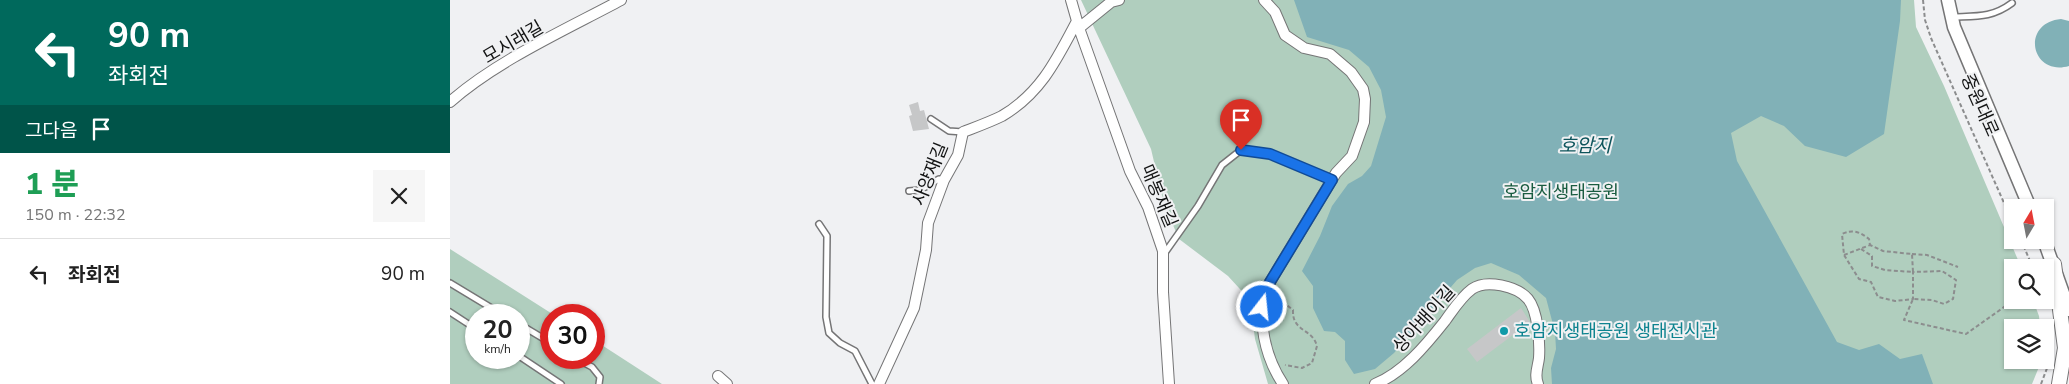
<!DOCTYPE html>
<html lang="ko">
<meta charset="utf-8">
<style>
:root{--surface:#fff;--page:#f6f6f6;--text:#222;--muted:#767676;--line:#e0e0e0}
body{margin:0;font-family:"Nunito Sans","Noto Sans KR",sans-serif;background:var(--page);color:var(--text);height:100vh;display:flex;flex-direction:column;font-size:19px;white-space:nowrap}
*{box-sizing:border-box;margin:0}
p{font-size:16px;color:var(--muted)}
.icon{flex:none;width:28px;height:28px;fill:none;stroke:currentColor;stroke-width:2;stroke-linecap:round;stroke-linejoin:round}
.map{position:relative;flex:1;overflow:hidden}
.side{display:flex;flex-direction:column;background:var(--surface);width:450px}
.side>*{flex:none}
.guide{background:#00695c;color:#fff;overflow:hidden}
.needle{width:32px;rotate:10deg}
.tools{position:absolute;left:1554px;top:199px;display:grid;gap:10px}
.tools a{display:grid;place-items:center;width:50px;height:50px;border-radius:0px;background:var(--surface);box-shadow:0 1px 4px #0004;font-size:25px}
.speed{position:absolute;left:15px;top:304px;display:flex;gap:10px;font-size:25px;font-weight:700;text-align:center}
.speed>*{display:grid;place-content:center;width:65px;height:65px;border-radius:50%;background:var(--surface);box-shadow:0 1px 4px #0004;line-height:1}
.speed small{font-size:12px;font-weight:400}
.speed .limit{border:8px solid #d22;background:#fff;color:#111}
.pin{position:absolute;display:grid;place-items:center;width:42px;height:42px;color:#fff;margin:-51px -21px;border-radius:50% 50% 50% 0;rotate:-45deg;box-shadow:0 0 5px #0007}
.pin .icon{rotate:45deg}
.me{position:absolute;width:55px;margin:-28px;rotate:16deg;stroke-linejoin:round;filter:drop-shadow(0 0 4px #0008)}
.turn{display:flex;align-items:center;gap:18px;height:105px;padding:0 25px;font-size:22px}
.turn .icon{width:65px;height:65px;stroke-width:2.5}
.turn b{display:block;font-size:35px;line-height:42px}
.then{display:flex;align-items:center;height:48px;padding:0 25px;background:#0003;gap:10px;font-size:19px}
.round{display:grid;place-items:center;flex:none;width:52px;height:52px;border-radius:0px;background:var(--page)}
.overview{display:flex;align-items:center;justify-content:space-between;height:85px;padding:0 25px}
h1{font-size:30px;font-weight:800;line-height:38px;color:#1e9e55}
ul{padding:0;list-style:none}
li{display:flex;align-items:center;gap:15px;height:70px;padding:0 25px;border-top:1px solid var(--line)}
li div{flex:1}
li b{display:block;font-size:19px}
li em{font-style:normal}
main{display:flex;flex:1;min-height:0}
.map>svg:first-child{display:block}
</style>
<main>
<section class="side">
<div class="guide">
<div class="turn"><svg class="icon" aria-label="left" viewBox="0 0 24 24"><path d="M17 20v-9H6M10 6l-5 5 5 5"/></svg><div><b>90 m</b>좌회전</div></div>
<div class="then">그다음<svg class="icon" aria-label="arrive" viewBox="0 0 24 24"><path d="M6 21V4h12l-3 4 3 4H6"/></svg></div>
</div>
<div class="overview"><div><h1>1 분</h1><p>150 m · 22:32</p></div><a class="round"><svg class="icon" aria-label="close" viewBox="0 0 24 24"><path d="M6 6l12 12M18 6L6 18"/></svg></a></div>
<ul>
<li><svg class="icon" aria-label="left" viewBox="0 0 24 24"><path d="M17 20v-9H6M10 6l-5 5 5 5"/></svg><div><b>좌회전</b></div><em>90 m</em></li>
</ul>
</section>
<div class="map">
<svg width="1619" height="384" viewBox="0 0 1619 384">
<rect width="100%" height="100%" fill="#f0f1f3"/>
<path fill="#b0cebe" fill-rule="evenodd" d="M631,0H1464L1466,27L1494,86L1571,267L1562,268V300H1583L1589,316L1590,327L1562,328V360H1591V362L1582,384H818L805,339L800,300L778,276L729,239L714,204L701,149Z
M0,249L104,315H101V358H144V340L212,384H0ZM26,315H69V358H26Z"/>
<path fill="#81b1b7" d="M844,0H1451L1450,21L1434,134L1396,157L1355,146L1334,126L1311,116L1281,133L1287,161L1387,342L1409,350L1429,344L1450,359L1472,354L1483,384H1102L1101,368L1106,349L1105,332L1096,298L1069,275L1041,263L1025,268L1007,280L944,353L925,369L904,374L895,360V341L885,332L874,331L863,308V286L852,271L870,236L882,206L898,184L912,176L921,166L936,117L931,90L919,67L899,50L857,37Z
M1611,19L1619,21V66C1581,77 1570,23 1611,19Z"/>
<path fill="#c6c7c8" d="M468,102L470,111L474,110L479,129L463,131L459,116L462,115L459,105Z
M1071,308L1080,322L1027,362L1017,349Z"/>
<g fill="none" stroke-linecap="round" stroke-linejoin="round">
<defs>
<path id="service" d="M1503,17C1526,16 1542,18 1562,3
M481,119L499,131L513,132
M459,191L470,190L489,179L494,180
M369,224L377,236L376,317L379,333L390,343L405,351L422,384
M714,254L748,206L772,165L791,150L820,154L882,180
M0,283L53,315
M0,312L26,329
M69,324L101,343
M69,356L111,384
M125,358L142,367L150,377L149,384"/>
<path id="minor" d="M621,0L629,28L661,2L669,0
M814,0L825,12L835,35L854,48L880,54L901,72L913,89L915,99L914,122L902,156L886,173L817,287C806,318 815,357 833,384
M629,28L680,171L698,207L713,251V292L719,384
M0,102C46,61 117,29 171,0
M268,376L277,384
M429,384L464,308L476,250L478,223L494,180L508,155L513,132C526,127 540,122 552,116C591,93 607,59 627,21
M925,384C953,373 976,345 995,321C1003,310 1011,297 1022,289C1036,279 1067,286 1078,299C1088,311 1090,343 1089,358C1088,367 1084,375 1088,384"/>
<path id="tertiary" d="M1498,0L1504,27L1580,208
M1594,240L1619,310"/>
<path id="secondary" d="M1604,264L1615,348L1609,384"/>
</defs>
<use href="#service" stroke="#757576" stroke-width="8"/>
<use href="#minor" stroke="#757576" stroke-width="12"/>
<use href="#tertiary" stroke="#757576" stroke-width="15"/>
<use href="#secondary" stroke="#757576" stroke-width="16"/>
<path stroke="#8c8d8e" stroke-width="2" stroke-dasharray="4 2.5" stroke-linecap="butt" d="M1473,0L1475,20L1481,38L1562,221
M1571,240L1583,268
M1411,249L1422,256V266L1435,270L1463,272L1462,254L1433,251L1420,245
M1462,254L1477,255L1508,267
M1394,255L1420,245L1419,239C1410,232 1403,229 1392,234L1394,255L1409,279L1421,282L1428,297L1445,301L1463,299V272L1492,271L1506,280L1503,299L1494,304L1482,300L1463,299L1454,320L1516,334L1564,300
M825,303L838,306L843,310C842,332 862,328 867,346L862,363L852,368L835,365
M1591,384L1599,363"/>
<use href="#service" stroke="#fff" stroke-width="5"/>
<use href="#minor" stroke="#fff" stroke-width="10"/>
<use href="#tertiary" stroke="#fff" stroke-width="12"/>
<use href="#secondary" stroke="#fff" stroke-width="14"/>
</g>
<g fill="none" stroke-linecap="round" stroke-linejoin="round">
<defs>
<path id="route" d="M791,150L820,154L882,180L817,287L812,307"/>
</defs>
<use href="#route" stroke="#114b97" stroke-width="12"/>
<use href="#route" stroke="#1a73e8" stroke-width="9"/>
</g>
<circle fill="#0f9aa8" stroke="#f0f1f3" stroke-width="2" cx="1054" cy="331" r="5"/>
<g text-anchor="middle" stroke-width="4" stroke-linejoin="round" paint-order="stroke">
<g font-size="18" fill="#131414" stroke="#f0f1f3">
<text transform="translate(63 42) rotate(-30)" y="6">모시래길</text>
<text transform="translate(1530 105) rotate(66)" y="6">중원대로</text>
<text transform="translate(480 174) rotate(-68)" y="6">사양재길</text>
<text transform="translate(709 196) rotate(67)" y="6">매봉재길</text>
<text transform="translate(974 319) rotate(-48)" y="6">상아배이길</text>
</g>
<g font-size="18" fill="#195c40" stroke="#f0f1f3">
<text x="1111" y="198">호암지생태공원</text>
</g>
<g font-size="18" fill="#0d838f" stroke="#f0f1f3" text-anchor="start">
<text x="1064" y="337">호암지생태공원 생태전시관</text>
</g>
<g font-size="19" font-style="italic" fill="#0d545b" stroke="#f0f1f3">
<text x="1135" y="152">호암지</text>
</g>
</g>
</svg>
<div class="tools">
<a><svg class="needle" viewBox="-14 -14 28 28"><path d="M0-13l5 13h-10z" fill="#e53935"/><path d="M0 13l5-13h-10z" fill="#767676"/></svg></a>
<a><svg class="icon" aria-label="search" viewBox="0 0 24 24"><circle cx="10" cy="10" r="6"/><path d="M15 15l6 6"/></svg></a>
<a><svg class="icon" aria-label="layers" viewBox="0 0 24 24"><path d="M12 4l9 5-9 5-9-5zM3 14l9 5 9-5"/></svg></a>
</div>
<div class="speed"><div>20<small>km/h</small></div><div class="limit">30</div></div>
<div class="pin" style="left:791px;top:150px;background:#d93025"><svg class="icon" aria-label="arrive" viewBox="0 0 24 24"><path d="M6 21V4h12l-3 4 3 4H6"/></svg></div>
<svg class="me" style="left:812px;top:307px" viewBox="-20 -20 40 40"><circle r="17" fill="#1a73e8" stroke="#fff" stroke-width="3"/><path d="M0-11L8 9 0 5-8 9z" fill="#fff"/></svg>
</div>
</main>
